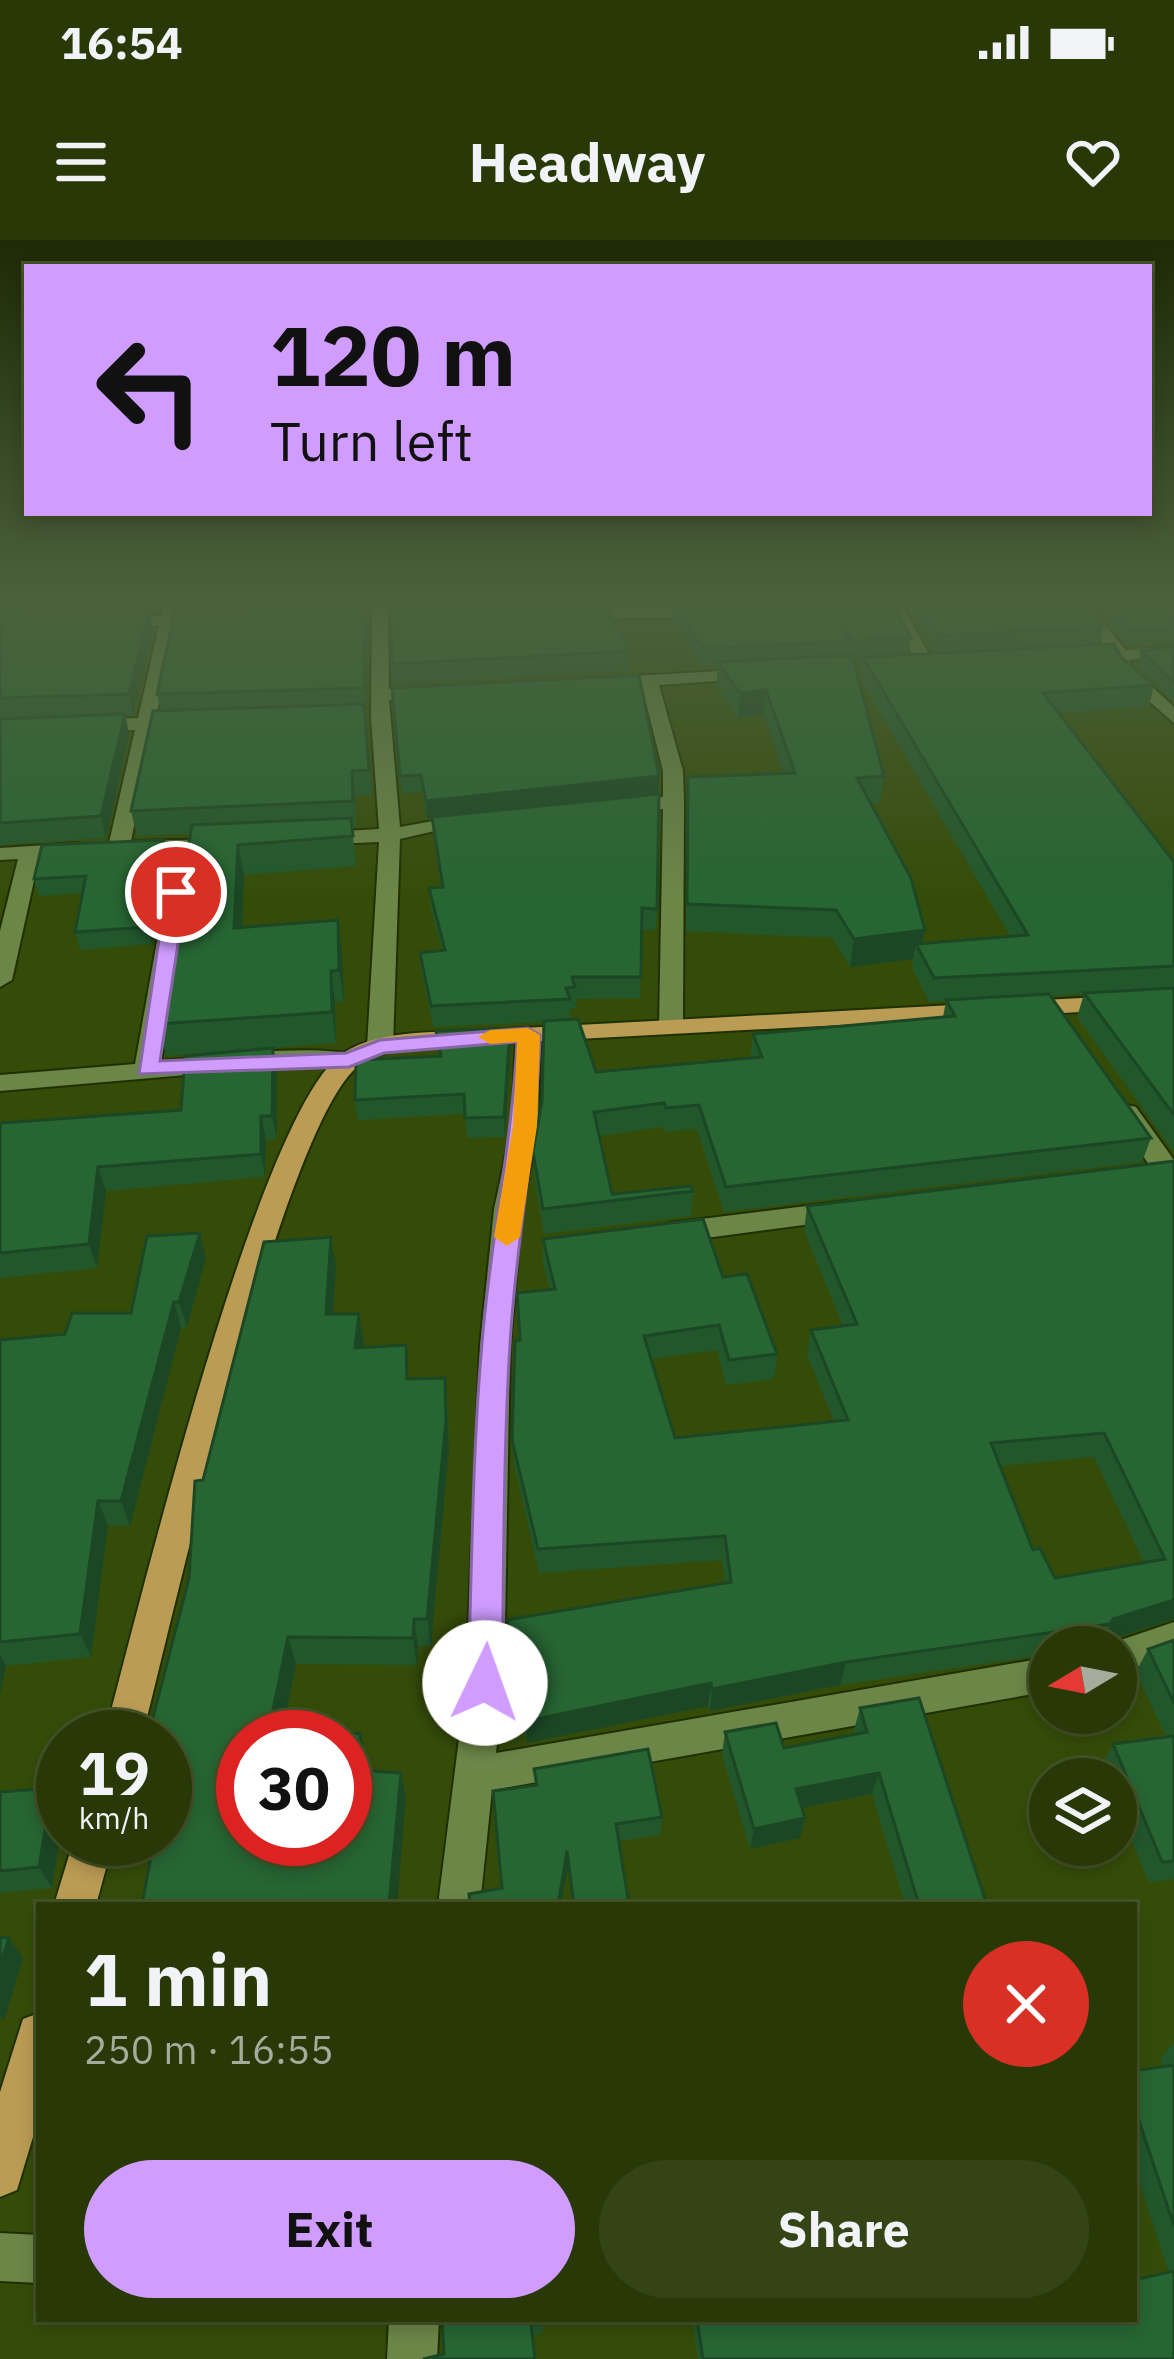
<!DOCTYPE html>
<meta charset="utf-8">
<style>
:root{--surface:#283907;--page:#344415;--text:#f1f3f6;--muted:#a5ac9b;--line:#445328;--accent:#d09dff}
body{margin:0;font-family:"IBM Plex Sans",sans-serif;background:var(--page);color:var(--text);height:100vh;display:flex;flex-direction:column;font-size:45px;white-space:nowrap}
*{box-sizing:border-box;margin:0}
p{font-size:39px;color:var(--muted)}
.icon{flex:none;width:66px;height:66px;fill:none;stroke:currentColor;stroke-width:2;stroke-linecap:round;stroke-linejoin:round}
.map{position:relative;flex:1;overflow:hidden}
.panel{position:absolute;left:36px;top:1662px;width:1101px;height:420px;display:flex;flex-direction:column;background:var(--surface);border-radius:0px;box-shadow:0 6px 18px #0003,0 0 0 3px var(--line)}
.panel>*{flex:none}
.top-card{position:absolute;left:24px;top:24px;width:1128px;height:252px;border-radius:0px;box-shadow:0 6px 18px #0003,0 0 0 3px var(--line);background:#d09dff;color:#111;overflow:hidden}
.needle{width:78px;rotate:260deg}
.fabs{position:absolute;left:1029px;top:1386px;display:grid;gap:24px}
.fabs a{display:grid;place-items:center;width:108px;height:108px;border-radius:50%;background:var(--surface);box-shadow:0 6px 18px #0003,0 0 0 3px var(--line);font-size:60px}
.speed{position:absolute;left:36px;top:1470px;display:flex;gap:24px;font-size:60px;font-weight:700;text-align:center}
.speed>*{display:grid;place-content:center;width:156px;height:156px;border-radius:50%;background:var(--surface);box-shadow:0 6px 18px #0003,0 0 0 3px var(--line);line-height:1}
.speed small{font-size:30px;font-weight:400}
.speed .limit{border:18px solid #d22;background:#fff;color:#111}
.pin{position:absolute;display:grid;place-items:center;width:102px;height:102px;color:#fff;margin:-51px;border:6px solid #fff;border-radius:50%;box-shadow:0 3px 12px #0007}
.me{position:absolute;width:132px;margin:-66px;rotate:3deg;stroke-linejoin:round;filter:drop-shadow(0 0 9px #0008)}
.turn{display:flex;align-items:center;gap:42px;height:252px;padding:0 48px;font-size:54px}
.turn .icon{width:156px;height:156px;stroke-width:2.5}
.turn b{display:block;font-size:84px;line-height:102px}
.round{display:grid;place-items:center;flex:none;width:126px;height:126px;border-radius:63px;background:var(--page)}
.summary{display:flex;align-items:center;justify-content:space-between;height:204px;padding:0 48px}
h1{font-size:72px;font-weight:700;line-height:90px}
.cta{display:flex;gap:24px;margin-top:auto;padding:24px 48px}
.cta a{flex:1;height:138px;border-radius:72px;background:var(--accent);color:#111;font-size:48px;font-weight:700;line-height:138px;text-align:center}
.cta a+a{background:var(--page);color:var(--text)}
.status{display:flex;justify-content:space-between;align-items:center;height:84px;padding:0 60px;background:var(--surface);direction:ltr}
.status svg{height:33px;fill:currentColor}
header{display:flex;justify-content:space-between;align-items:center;height:156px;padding:0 48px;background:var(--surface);font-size:54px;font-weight:700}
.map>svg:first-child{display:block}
</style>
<div class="status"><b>16:54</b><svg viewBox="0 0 49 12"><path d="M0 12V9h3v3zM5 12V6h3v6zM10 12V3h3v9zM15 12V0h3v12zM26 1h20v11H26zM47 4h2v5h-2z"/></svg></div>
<header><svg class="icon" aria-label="menu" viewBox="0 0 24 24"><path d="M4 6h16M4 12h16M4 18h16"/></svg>Headway<svg class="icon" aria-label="heart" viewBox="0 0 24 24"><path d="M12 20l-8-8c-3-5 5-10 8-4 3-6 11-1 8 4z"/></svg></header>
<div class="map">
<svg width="1174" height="2119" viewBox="0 0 1174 2119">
<rect width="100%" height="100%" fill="#354c09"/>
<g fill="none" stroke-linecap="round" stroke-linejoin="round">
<defs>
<path id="minor" d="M165,358H181L177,376L211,375L219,380L211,385L175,386L156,478L188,476L197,482L188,488L154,489L131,601L228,599L239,605L228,611L194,612L161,821C198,818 339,799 362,820L349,828L290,826L0,851V835L135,824L173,612L112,611L108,607L135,490L86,492L77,486L86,480L138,478L159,386L109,387L101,382L109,377L161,376Z
M372,358H388L389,449L431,447L440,452L431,457L389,460L400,587L472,574L482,580L400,599L393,806L380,814L367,806L379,602L312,605L302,599L312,593L379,589L371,477Z
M536,358H552L557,370L714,366L711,358H727L731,369L718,376L551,380L543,375Z
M882,358H898L935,425L932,429H920Z
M1065,358H1082L1126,410L1174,406V416L1129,420L1133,429L1174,467V483L1119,435L1113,421L1078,422V414L1109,411Z
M755,429L764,434L761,438L659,445L683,531L684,562L683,786L671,793L659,786L663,569L621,572L611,566L621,560L663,557V531L642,446L599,448L590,443L599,438Z
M78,603L89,609L85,613L39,618L12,740L0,747V691L18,619L0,620V608Z
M528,788L540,795L538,886L522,969L510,1106L504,1443L496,1513L1050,1417V1451L492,1550L480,1665H438L466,1443L480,1106L494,969L512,886L516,795Z
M1127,865L1136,867L1174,920V939L1158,938L1114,873Z
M847,961L861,971L857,978L668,1003L654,993L668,983Z
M1174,1382V1414L1116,1434V1407L1103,1406Z
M0,1993L39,1995V2043L0,2041Z
M389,2079H439L437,2119H387Z"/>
<path id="major" d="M1174,753V767L486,804C448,808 393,802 361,824C284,876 172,1383 142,1497H104C137,1377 258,869 343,813C382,788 442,793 486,790Z
M74,1599H114L96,1665H54Z
M39,1773V1877L17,1950L0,1957V1852L23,1779Z"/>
</defs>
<use href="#minor" stroke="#1f3000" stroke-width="4"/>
<use href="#major" stroke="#1f3000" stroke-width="4"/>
<use href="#minor" fill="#6c8648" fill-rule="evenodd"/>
<use href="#major" fill="#bb9c55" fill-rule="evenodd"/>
</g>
<path fill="#22572c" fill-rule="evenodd" d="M0,358H163L157,372H149L153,391L133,475H125L129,495L106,598L0,605Z
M181,358H368V367L183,370Z
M555,358H593V364L630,411L629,431L393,444L392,424L551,365H560Z
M656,358H709L708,362L659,363Z
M903,358H1006L1013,367L1103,387L1099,405L1121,417L1154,445L1149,467L1058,473L1174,622V912L1077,777L1084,754L1050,756L1151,898L1142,922L724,972L697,889L664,892L663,887L599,896L612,954L693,951L691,976L544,994L534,937L533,912L542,861L544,782L433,787L422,734L420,713L442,710L431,669L429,648L441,647L432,577L657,669L656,690H642L640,758L576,759V768L570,769V780L596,832L750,818L753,794L943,777L946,761L929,762L912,728L913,719L850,727L832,698L686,691L688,537L783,533L764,475L738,478L716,446L718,426L703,427L672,382L673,364L911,398L908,415L934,414ZM862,418L860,438L1010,696L922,704L925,690L870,563L880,562L884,536L853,419Z
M1109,364L1174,374V403L1127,404L1105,379Z
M367,386V468H365L372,555L355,556L356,586H352L356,626L244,635L242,687L338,680L342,711L344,762H335L336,803L166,816L158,784L190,594L137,596L131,571L161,470L157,454Z
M1174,406V461L1137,426L1141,411Z
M392,448L658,553L427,578L422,552L402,553Z
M168,617L152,704L80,710L75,692L82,653L39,656L34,639Z
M510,788L511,807L505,897L467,898L465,874L358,880L355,860L439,816L436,791Z
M273,808L277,832V899L266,900L265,937L106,951L97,1028L0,1038V883L181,870Z
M1174,921V1379L1102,1402L1099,1407H1050V1414L840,1445L710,1471L708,1466L527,1503L509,1403L507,1380L725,1343L722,1320L539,1333L514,1224L512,1200L520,1100L550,1050L543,1023V999L723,1037L777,1114L774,1139L726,1145L717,1110L651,1119L675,1198L834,1181L807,1115L811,1090L843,1086L804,991L807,966ZM1094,1217L1144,1323L1055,1338L1033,1310L1000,1226Z
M200,993L206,1018L187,1087L181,1088L130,1286L108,1285L91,1417L6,1426L0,1455V1100L65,1094L131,1073Z
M331,997L336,1026L333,1074H359L363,1108L448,1167L449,1209L431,1406H418L417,1425L296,1424L283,1490L367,1520L365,1531L401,1533L406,1558L151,1617H136L127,1599H165L203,1240Z
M1174,1400V1639L1149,1643L1116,1561V1539H1107L1102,1525L1113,1504L1166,1497L1136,1432L1148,1409Z
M860,1468L987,1665H905L872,1554L802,1568L805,1578L800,1598L750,1609L722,1514L725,1492L784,1508L855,1494L854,1490Z
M534,1529L662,1577L660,1595L619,1601L629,1665H572L568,1628L561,1665H470L502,1648L535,1545Z
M52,1548L63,1567V1579L52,1648L0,1653V1552Z
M1174,1802V2119H698L692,2079H1134L1169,2033L1134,1926V1831L1163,1827L1160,1818Z
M542,2079L543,2093L444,2114Z"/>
<path fill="#1b4724" d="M155,358H163L157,372Z
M365,367L367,386V468L364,448Z
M149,371L153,391L133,475L129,454Z
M766,450L764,475L738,478L740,453Z
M125,474L129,495L106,598L101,576Z
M659,536L658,553L427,578L426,561Z
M164,600L168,617L152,704L148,687Z
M238,605L244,635L241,719L234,688Z
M338,680L342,711L344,762L339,730Z
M925,690L920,712L916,704L913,719L850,727L854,699Z
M331,731L335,762L336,803L332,772Z
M510,788L511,807L505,897L504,877Z
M273,808L277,832V899L272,876Z
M261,876L266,900L265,937L261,914Z
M98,927L106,951L97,1028L89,1004Z
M200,993L206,1018L187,1087L179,1062Z
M331,997L336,1026L331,1104L326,1074Z
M174,1062L181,1088L130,1286L121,1261Z
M359,1074L364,1104L360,1138L355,1108Z
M445,1138L449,1209L431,1406L427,1379Z
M98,1261L108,1285L91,1417L80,1394Z
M1174,1360V1379L1102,1402L1113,1379Z
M414,1379L418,1406L417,1425L413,1398Z
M288,1397L296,1424L281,1497L269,1489Z
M0,1415L6,1426L0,1455Z
M846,1422L840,1445L710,1471L712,1449Z
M711,1443L708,1466L527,1503L526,1481Z
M361,1494L367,1520L361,1556L355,1530Z
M401,1533L406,1558L397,1665H389Z
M879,1533L872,1554L792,1570L796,1549Z
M52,1548L63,1567V1579L52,1648L39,1627Z
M805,1578L800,1598L750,1609L754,1589Z
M567,1611L568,1628L561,1665H558Z
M9,1698L23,1718L4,1781L0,1776V1726Z"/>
<path fill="#276533" stroke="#1b4724" stroke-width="3" fill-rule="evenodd" d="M391,358H539L551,365L604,364L630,411L392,424Z
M728,358H889L911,398L851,401L846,393V401L704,409L673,364L721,362Z
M916,358H1006L1013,367L1082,362L1103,387L938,396Z
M1157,361L1174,374V388L1131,390L1109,364Z
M365,367L364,448L157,454L175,371Z
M149,371L129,454L0,458V374Z
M1114,404L1121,417L1154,445L1043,453L1174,622V726L934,738L916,704L1028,695L863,417Z
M1174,406V442L1141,411Z
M852,415L884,536L857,538L911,638L925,690L854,699L836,670L687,664L688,537L795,533L766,450L740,453L718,422Z
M639,435L659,536L426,561L421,535L400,536L392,448Z
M364,464L369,530L352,531L353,561L131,571L153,471Z
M125,474L101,576L0,583V479Z
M659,554L657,669L642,668L641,737H572L575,747L566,748L570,759L431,766L420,713L445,710L429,648L443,647L432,577Z
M351,578L353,596L238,605L234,688L338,680L339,730L331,731L332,772L158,784L192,585Z
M164,600L148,687L75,692L86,636L34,639L42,605Z
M1174,748V875L1084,753Z
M1049,754L1151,898L726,947L699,865L666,868L664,863L594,872L612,954L691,946L693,951L543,969L533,912L542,861L544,781L578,779L596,832L762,817L753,794L955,776L946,760Z
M510,788L504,877L465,878L464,854L355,860L356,820L441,816L436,791Z
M273,808L272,876H261V914L98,927L89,1004L0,1013V883L181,870L185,816Z
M1174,921V1360L1113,1379L1110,1384L846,1422L712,1449L711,1443L526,1481L507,1380L731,1342L725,1296L538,1309L512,1200L515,1101L520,1100L517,1053L555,1049L543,999L703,979L723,1037L747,1034L777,1114L729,1120L719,1085L644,1096L675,1198L848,1180L811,1090L857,1084L807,966ZM1104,1193L1165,1319L1055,1338L1040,1308L1033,1310L991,1203Z
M200,993L179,1062H174L121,1261H98L80,1394L0,1402V1100L65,1094L72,1073H131L147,996Z
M331,997L326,1074H359L355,1108L406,1105L407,1139L445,1138L446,1180L427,1379H414L413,1398L288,1397L269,1489L361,1494L355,1530L401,1533L389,1665H142L154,1599H165V1497H148L189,1338L195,1241L203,1240L264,1002ZM243,1497H345V1599H243Z
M1174,1400V1463L1148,1409Z
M919,1458L987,1665H919L879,1533L796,1549L805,1578L754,1589L725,1492L776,1483L784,1508L867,1492L860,1468Z
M1174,1496V1621L1162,1622L1113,1504Z
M648,1509L662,1577L616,1584L629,1665H574L567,1611L558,1665H470L469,1654L502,1648L493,1551L537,1545L534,1529Z
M52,1548L39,1627L0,1631V1552Z
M0,1697L9,1698L0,1726Z
M1174,1825V1986L1134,1866V1831Z
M1174,2031V2119H703L697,2079H1134V2040Z
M442,2079H542V2083L531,2085L535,2119H423L444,2114Z"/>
<linearGradient id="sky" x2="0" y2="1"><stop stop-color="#1d2a05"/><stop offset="0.55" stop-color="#4b613e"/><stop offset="1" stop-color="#4b613e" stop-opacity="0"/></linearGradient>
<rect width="1174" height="655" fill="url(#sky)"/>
<path fill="#d09dff" stroke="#8766a6" stroke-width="3" d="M176,646L186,652L160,821L346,813L380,800L528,788L540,795C537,899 516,1000 510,1104C503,1217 504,1331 502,1443L497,1454L485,1459L473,1454L468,1443C472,1330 472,1216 482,1103C490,1002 512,904 517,802L384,813L349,827L139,834L166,652Z"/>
<path fill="#f59e0b" d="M528,788L540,795L537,886L520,997L507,1006L494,997L513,886L517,802L490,804L478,797L490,790Z"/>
</svg>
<div class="fabs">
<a><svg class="needle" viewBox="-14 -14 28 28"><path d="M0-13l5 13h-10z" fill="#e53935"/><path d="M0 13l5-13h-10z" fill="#a5ac9b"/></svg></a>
<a><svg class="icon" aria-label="layers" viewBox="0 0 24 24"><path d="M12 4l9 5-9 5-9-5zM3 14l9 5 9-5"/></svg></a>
</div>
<div class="speed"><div>19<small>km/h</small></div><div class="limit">30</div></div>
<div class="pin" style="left:176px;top:652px;background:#d93025"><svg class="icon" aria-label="arrive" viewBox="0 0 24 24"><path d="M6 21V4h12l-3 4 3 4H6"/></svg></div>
<svg class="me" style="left:485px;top:1443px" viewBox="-20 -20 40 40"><circle r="19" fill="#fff"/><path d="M0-13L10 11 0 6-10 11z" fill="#d09dff"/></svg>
<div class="top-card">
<div class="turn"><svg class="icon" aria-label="left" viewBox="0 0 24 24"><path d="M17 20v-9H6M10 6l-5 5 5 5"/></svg><div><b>120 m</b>Turn left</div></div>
</div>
<section class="panel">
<div class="summary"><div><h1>1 min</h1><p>250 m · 16:55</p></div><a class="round" style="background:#d93025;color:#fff"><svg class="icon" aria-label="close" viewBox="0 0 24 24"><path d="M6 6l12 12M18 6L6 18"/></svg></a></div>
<div class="cta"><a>Exit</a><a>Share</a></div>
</section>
</div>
